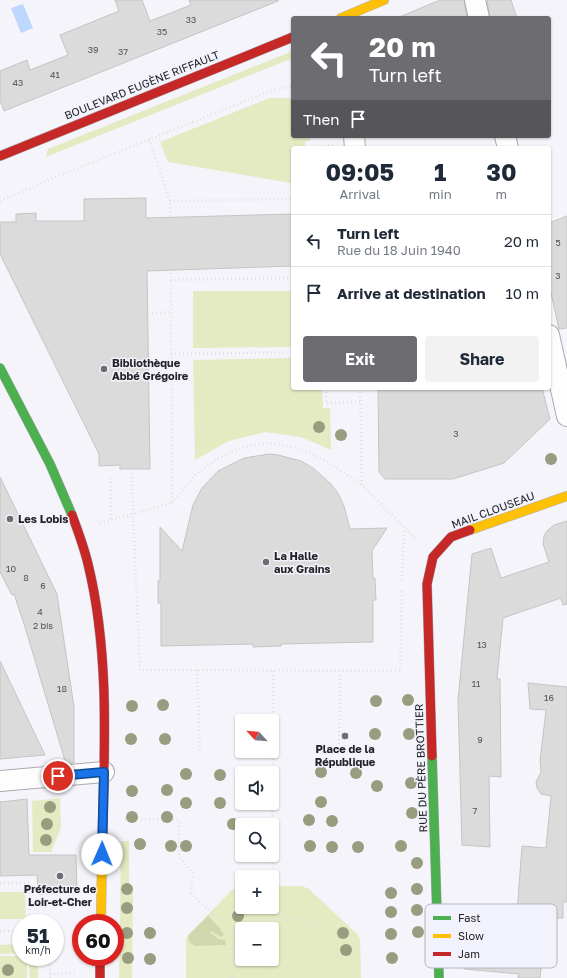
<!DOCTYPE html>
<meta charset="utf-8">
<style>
:root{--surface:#fff;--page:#f2f2f3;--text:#1f2937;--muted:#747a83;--line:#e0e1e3;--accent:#6c6c71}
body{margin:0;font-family:"Golos Text",sans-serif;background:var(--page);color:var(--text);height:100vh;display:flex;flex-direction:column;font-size:15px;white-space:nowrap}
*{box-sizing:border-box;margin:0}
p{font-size:13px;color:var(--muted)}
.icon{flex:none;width:22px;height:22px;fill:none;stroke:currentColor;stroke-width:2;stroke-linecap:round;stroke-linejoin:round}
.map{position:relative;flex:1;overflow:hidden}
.side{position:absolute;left:291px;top:146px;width:260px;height:244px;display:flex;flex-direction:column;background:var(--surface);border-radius:4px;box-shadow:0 1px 3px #0004}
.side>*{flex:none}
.banner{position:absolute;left:291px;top:16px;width:260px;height:122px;border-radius:4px;box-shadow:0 1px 3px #0004;background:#6c6c71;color:#fff;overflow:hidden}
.needle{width:26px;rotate:296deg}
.fabs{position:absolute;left:235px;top:714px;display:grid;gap:8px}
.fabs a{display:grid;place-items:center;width:44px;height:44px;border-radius:4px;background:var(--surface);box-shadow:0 1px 3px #0004;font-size:20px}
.speed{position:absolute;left:12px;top:914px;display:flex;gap:8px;font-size:20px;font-weight:700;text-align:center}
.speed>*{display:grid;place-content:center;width:52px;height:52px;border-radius:50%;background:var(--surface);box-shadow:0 1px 3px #0004;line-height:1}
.speed small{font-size:10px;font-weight:400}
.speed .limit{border:6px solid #d22;background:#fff;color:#111}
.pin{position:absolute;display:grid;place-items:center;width:34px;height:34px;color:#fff;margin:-17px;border:2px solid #fff;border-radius:50%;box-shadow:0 1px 4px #0007}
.me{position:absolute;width:44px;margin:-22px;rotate:1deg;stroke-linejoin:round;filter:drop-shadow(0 0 3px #0008)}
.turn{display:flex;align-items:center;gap:14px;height:84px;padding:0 12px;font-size:18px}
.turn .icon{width:52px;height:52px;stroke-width:2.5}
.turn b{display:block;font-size:28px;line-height:34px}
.then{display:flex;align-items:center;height:38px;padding:0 12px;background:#0003;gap:8px;font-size:15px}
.eta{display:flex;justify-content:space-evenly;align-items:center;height:68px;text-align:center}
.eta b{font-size:24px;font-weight:700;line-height:28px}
.action{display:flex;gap:8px;margin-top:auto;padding:8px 12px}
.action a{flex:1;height:46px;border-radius:4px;background:var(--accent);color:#fff;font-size:16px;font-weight:700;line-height:46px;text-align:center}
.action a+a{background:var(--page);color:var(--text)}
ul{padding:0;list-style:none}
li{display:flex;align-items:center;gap:12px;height:52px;padding:0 12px;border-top:1px solid var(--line)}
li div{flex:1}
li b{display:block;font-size:15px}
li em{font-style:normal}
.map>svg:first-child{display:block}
</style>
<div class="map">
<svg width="567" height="978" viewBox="0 0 567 978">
<rect width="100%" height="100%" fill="#f4f4fa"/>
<path fill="#e4ebc2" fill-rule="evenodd" d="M293,51V58L46,157L48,149Z
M270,98H293V136H311L309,141H306L304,148H293V178L291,183L168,162L160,142Z
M193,291H293V347L193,348Z
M293,358V388H322L323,408H330L331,450L301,437L265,432L229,441L195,460L193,360Z
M60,798L61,828L51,852H33L32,801Z
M121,841H129V892H133L132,978H119Z
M272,886H302L309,889L357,934L360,939L361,978H186V940L188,935L232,890L239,887H242V907H272ZM242,929H272V959H242Z
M0,892H25L26,919H0Z
M21,944V953L0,954V945Z
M0,956H21V957L27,959V978H0Z
M28,957H37L38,978H30Z"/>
<path fill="#d0d7ae" d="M208,916L219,927L224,935L221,937L211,931L210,933L219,939L225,940L226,945L195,946L190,943L188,939L189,935Z"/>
<path fill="#bdd7fe" d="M23,4L33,28L21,33L11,8Z"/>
<path fill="#dcdbdc" stroke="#c5c4c5" d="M115,0H142L150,21L191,5L189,0H278V1L4,111L0,100V71L27,60L30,70L68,55L60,35L119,11Z
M440,0H464L467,18H397Z
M487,0H511L517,18H490Z
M146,198V218L293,214V266L147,271L150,469H120V465L99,466V454L0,254V222H16V214L36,213V221H84V199Z
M567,216V328L559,329L549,284V223Z
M378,388H542L550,419L504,463L453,479H385L379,472Z
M269,454L278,455L301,461L313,468L330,483L338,493L344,506L350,529L387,528L372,551L373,579L375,578L376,600H373V642L281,644V646L253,647V644L161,646V603H158V581H160V527L182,551L193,505L202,488L218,471L244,458Z
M0,477L57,594L74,707V763L66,764L25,627L14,594L12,595L0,572Z
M567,521V604L563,605L561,598L503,618L497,679H500L501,777L489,776L490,847L462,845L458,700L472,554L491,548L501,578L549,562L543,544L544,536L547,531L554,525Z
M0,661L45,755L0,759Z
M528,683L567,687V902H563V918H542L540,960H542L540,978H518L519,974L464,969L463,937L515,940L522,846L546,848L551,796L541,794L537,788L536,782L541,772L540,761L546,710L530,709Z
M27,799L29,855H76L77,893L38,894L37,875L0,876V802Z"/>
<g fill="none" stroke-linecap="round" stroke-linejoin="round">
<defs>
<path id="street" d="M475,0L479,18
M354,136L355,148
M505,136L508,148
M549,335L567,416
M0,781L104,772"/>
<path id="fast" d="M0,368L50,464L72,515
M432,756L439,978"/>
<path id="slow" d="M341,18L384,0
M470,530L567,496
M101,923L102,854"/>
<path id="jam" d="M0,156L293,37
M72,515C78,531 84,547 88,564C111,658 104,758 102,854
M432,756L427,584L433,557L451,537L470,530
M100,957V978"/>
</defs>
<use href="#street" stroke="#aaaaaf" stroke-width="22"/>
<use href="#fast" stroke="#aaaaaf" stroke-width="10"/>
<use href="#slow" stroke="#aaaaaf" stroke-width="10"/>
<use href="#jam" stroke="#aaaaaf" stroke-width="10"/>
<path stroke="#e1e1e3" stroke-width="2.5" stroke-dasharray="1 3" stroke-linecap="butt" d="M149,139L170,201V217
M322,148V146L333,145
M0,201L51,179L270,91L293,86
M170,201L293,199
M171,280L293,278
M148,313L171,312
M171,354L293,352
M326,388V403L361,402
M360,388L362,485
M132,469L133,513L140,670L400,671L402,591
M172,503L195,475L217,459L243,447L269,443L298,448L326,461L362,485L417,540
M111,519V476
M100,523L172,503L171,270
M402,580L404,528
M197,670L200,753
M339,752L340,672
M125,819L179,820V857L193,873L191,893L242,942
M0,883H30L29,923
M272,920L273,671
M0,931H21
M50,957V978
M260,959L280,978
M50,974L77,973
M232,978L231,952L233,943L244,925L249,921L256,920C266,920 276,920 287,920C292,920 298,919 303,920C327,926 330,958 331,978"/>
<use href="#street" stroke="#fdfdfe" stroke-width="20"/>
<use href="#fast" stroke="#4caf50" stroke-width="9"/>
<use href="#slow" stroke="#ffc107" stroke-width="9"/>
<use href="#jam" stroke="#c62828" stroke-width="9"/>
</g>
<g fill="#989d7f">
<circle cx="319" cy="427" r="6"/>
<circle cx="341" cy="435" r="6"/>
<circle cx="551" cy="459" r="6"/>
<circle cx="408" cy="700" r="6"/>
<circle cx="376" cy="701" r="6"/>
<circle cx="163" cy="705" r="6"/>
<circle cx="132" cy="706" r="6"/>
<circle cx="375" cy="734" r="6"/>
<circle cx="409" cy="734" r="6"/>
<circle cx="131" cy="739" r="6"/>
<circle cx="165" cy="739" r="6"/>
<circle cx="321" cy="772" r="6"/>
<circle cx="356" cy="773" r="6"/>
<circle cx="186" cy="774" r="6"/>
<circle cx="220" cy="775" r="6"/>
<circle cx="411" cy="783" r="6"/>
<circle cx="377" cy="786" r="6"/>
<circle cx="167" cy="790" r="6"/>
<circle cx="132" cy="791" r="6"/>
<circle cx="321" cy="802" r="6"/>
<circle cx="186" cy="803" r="6"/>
<circle cx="220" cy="803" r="6"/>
<circle cx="50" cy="807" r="6"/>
<circle cx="412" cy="813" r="6"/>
<circle cx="132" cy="817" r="6"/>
<circle cx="167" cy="817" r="6"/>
<circle cx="309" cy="820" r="6"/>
<circle cx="332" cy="821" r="6"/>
<circle cx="47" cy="824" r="6"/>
<circle cx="233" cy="824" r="6"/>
<circle cx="46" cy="840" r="6"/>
<circle cx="140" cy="844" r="6"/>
<circle cx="171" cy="846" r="6"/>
<circle cx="186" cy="846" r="6"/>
<circle cx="310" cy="846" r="6"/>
<circle cx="401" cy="846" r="6"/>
<circle cx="332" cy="847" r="6"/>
<circle cx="358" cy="847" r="6"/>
<circle cx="417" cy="863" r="6"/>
<circle cx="127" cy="889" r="6"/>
<circle cx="417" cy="889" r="6"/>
<circle cx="391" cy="893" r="6"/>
<circle cx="127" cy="908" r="6"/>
<circle cx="417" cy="910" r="6"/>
<circle cx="391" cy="912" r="6"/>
<circle cx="238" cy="916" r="6"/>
<circle cx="418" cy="932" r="6"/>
<circle cx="127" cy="933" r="6"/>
<circle cx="150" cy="933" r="6"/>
<circle cx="343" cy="933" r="6"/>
<circle cx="391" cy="934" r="6"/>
<circle cx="346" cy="950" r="6"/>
<circle cx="128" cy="958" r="6"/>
<circle cx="392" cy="958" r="6"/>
<circle cx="150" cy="959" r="6"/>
<circle cx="8" cy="970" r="6"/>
</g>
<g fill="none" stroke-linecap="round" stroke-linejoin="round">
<defs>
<path id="route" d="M58,776L104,772L102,854"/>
</defs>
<use href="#route" stroke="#114b97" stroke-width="10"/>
<use href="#route" stroke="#1a73e8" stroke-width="7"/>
</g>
<g fill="#6c6c71" stroke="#f2f2fc" stroke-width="1.5">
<circle cx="104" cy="369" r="4"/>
<circle cx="10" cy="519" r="4"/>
<circle cx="266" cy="562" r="4"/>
<circle cx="345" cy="736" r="4"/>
<circle cx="60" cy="876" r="4"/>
</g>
<g text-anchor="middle" stroke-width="3" stroke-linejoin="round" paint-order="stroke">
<g font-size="9" fill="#525255">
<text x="191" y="23">33</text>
<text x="162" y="35">35</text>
<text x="93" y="53">39</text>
<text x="123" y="55">37</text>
<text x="55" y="78">41</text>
<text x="18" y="86">43</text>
<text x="558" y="246">5</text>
<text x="558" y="279">3</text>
<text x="456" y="437">3</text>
<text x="11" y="572">10</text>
<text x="26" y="581">8</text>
<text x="43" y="589">6</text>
<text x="40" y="615">4</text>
<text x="43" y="629">2 bis</text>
<text x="482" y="648">13</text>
<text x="476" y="687">11</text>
<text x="62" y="692">18</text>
<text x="549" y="701">16</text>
<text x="480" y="743">9</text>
<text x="475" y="814">7</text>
</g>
<g font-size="11" fill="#232327" stroke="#f2f2fc">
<text transform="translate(142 85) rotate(-22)" y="4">BOULEVARD EUGÈNE RIFFAULT</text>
<text transform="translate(493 510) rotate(-20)" y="4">MAIL CLOUSEAU</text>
<text transform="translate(421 768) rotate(-92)" y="4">RUE DU PÈRE BROTTIER</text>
</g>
<g font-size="11" font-weight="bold" fill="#232327" stroke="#f2f2fc" text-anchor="start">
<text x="112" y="367">Bibliothèque<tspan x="112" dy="13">Abbé Grégoire</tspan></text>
<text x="18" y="523">Les Lobis</text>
<text x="274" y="560">La Halle<tspan x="274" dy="13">aux Grains</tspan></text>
<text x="345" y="753" text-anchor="middle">Place de la<tspan x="345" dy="13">République</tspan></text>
<text x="60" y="893" text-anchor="middle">Préfecture de<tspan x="60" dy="13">Loir-et-Cher</tspan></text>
</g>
</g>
<rect x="425" y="904" width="132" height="64" rx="6" fill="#f2f2fc" stroke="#b4b4bc" stroke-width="1"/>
<rect x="433" y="916" width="18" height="4" fill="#4caf50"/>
<rect x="433" y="934" width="18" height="4" fill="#ffc107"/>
<rect x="433" y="952" width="18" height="4" fill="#c62828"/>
<g font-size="11" fill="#232327">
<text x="458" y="922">Fast</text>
<text x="458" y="940">Slow</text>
<text x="458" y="958">Jam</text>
</g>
</svg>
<div class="fabs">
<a><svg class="needle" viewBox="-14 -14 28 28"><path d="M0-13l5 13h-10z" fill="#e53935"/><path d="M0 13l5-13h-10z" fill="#747a83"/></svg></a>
<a><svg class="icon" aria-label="sound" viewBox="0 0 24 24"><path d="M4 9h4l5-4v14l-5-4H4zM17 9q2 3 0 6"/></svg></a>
<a><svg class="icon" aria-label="search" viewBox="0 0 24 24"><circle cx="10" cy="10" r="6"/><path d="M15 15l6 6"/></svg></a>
<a>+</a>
<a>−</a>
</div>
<div class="speed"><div>51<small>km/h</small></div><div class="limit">60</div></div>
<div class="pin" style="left:58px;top:776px;background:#d93025"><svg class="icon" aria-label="arrive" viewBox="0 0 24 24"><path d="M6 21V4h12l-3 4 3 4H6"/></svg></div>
<svg class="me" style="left:102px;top:854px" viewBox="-20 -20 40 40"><circle r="19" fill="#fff"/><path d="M0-13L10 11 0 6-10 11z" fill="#1a73e8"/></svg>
<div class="banner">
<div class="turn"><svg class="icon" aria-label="left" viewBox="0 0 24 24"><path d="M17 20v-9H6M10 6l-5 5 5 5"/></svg><div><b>20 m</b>Turn left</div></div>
<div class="then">Then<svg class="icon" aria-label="arrive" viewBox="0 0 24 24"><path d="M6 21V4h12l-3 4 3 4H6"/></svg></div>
</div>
<section class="side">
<div class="eta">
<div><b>09:05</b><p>Arrival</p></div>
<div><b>1</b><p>min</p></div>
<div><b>30</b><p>m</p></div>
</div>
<ul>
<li><svg class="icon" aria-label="left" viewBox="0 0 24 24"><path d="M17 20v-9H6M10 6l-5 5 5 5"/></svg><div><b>Turn left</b><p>Rue du 18 Juin 1940</p></div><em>20 m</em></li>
<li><svg class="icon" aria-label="arrive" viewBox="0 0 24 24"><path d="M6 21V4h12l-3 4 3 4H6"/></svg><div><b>Arrive at destination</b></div><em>10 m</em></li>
</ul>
<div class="action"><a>Exit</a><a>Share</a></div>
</section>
</div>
